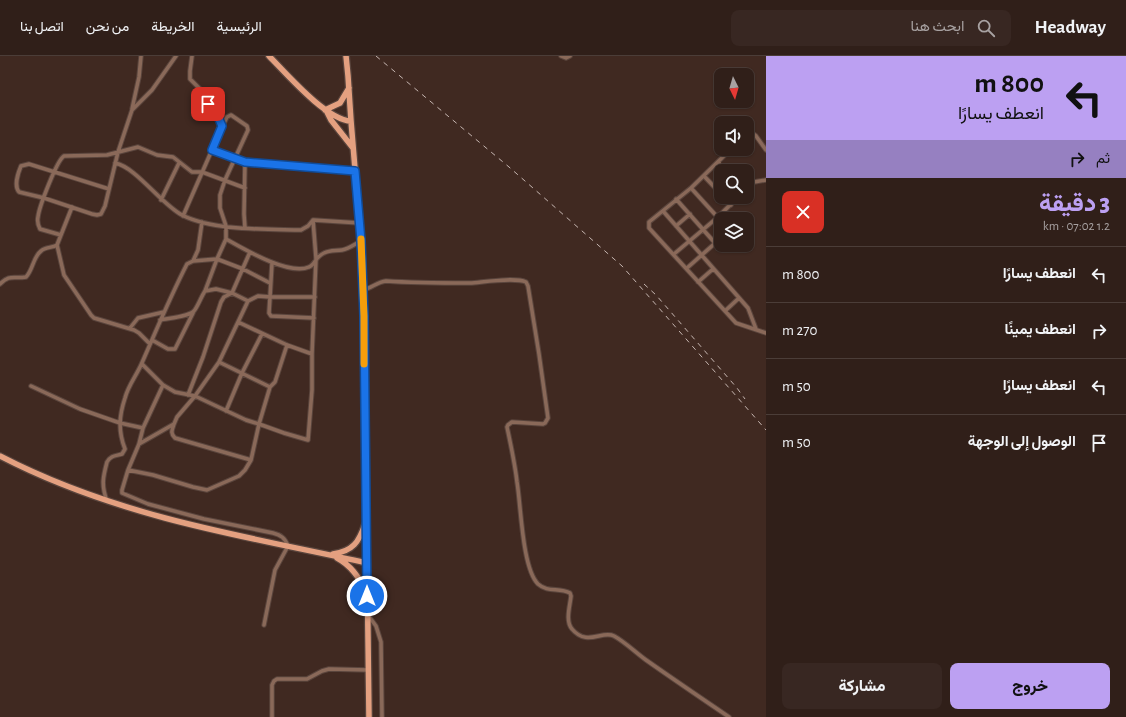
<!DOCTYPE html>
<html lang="ar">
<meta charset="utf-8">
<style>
:root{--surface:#301f19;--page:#382722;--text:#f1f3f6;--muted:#a8a2a2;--line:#4b3d38;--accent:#bca0f2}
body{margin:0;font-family:"Alegreya Sans",Vazirmatn,sans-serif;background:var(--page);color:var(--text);direction:rtl;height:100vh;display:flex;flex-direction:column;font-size:15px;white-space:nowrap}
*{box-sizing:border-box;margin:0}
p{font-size:13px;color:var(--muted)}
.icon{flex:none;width:22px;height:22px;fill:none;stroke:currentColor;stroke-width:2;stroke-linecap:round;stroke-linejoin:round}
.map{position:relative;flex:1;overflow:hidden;direction:ltr}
.sheet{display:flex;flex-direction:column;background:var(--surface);width:360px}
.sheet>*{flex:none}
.top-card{background:#bca0f2;color:#111;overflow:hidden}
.needle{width:26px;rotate:175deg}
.controls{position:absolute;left:714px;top:12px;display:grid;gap:8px}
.controls a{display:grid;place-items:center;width:40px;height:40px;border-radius:8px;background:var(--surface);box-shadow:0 1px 3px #0004,0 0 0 1px var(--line);font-size:20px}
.pin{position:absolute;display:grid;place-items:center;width:34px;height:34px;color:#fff;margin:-17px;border-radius:8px;box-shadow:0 2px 6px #0006}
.me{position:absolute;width:44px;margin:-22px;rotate:0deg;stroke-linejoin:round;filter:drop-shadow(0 0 3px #0008)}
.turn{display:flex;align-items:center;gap:14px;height:84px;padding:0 16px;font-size:18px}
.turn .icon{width:52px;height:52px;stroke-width:2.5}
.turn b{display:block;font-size:28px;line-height:34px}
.then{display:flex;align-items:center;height:38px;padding:0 16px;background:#0003;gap:8px;font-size:15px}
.round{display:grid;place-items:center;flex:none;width:42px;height:42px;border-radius:8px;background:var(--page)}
.summary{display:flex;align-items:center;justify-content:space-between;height:68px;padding:0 16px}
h1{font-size:24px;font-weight:800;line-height:30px;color:var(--accent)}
.button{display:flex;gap:8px;margin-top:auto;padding:8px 16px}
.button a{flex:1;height:46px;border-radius:8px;background:var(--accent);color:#111;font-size:16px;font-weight:800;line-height:46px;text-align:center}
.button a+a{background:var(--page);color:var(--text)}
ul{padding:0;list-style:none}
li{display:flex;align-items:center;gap:12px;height:56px;padding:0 16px;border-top:1px solid var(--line)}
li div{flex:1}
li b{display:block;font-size:15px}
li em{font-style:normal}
header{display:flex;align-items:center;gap:24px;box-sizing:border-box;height:56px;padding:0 20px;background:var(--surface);border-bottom:1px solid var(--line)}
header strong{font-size:19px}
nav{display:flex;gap:22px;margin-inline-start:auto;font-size:14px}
.search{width:280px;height:36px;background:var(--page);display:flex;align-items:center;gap:10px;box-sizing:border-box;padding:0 14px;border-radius:8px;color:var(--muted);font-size:15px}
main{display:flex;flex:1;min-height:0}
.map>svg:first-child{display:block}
</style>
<header>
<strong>Headway</strong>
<div class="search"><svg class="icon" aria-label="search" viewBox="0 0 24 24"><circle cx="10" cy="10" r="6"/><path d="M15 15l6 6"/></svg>ابحث هنا</div>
<nav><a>الرئيسية</a><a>الخريطة</a><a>من نحن</a><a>اتصل بنا</a></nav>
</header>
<main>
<section class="sheet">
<div class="top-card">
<div class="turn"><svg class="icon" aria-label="left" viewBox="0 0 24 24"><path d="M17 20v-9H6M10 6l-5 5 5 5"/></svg><div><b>800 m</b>انعطف يسارًا</div></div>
<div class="then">ثم<svg class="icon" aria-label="right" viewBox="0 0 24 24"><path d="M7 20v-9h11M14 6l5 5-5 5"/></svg></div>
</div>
<div class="summary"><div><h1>3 دقيقة</h1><p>1.2 km · 07:02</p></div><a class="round" style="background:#d93025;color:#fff"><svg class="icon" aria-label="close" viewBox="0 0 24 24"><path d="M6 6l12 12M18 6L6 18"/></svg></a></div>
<ul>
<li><svg class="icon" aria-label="left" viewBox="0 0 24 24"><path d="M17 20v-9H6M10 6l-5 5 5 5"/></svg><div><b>انعطف يسارًا</b></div><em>800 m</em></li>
<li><svg class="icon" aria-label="right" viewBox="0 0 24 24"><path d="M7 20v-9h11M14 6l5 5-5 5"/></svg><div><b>انعطف يمينًا</b></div><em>270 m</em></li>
<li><svg class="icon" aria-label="left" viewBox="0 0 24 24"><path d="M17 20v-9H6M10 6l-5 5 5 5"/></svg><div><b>انعطف يسارًا</b></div><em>50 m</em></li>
<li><svg class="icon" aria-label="arrive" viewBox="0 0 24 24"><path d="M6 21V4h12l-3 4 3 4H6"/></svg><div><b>الوصول إلى الوجهة</b></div><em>50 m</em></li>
</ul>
<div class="button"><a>خروج</a><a>مشاركة</a></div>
</section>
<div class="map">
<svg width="766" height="661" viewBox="0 0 766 661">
<rect width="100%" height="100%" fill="#402921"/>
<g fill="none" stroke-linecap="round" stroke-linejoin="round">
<defs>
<path id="street" d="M192,0L190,15V23L202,35L205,44L219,61L222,71
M561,0L566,2L570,0
M132,53L139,21L141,0
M747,78L752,77L756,80L766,94
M731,93L691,132L649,166V172L736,267L766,277
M212,94L245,106
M718,106L726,115
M115,107C136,111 161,148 182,159C213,175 267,173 301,174L308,170L313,164L360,167
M704,120L721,138
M747,131L754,126L766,124
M691,132L721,165
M109,133L29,108L21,110C18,117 14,130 19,136L44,142L92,158L97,159L101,158L105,150L118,96L132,54L152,34L176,0
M716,133L721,128
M724,141L731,149
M676,143L715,187
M161,144L179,107
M72,151L57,189L64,219L91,259L94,262L134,274L139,277L150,288
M663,155L748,252L756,273
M183,160L222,71L227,61L231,59L247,70L248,74L225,124L220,139V152L226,170V183C244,193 289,220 309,211C315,209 315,201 324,197C330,194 335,195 342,194C349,193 355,188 361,185
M676,170L690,158
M245,172L244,158L245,106L355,115
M61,179L40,173C38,169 37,165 38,161C39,151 57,104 64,100L107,99L138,91L157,99L173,101L192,116H202L245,132
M674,198L718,161L738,141
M193,205L198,194L202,166
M687,212L721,182
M698,226L713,213
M0,228C10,218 13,223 26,221C33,214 33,201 41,195C45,191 52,192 57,189
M363,234C372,232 377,226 386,225C414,227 442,227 470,227C484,226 515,221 526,226L528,230L539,298L548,362L545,367L543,368L512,366L508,369L507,371C511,390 515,408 517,426C521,449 522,512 538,528C548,537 559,531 570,537L571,540C570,550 565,565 572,573C587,591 602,574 614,580C625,586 635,596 646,604C673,623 701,642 729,661
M205,235L217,203L243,213L270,227
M725,255L739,242
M314,262L271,260L269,257L270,241H315
M160,264C169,262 188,261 194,255C198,250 201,241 205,235L216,233L232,237L250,196
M238,266L287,289L312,298
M130,272L138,262L164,256
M152,284L168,293H175L193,257
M219,306L270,331
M142,308L163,329L175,336L195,340L246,364L259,368L284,377L308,384L312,334V298L316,202L313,164
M163,329L143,372L139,388L128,414L122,434V437L148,448L204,463L273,477C281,479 285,482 288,490L275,514L264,569
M31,330L80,353L120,367L143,372
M188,339L203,301L221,246L224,241L232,237L248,245L258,240L270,241L272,207
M226,355L242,317L262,278
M174,368C172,374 170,377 175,382L251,404
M139,388L174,368L177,361L195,340L219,306L248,245
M128,414L153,419L193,431L207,434L239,420L245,414L251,404L259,368L270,331L275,326L287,289
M107,445C101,429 103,421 107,406C111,399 116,400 122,398L125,393C118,375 119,360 125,342C128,330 136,320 141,309C156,275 170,241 187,208L193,205L217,203L226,183
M368,559L376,570L381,586L382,661
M272,661V629L274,625L277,623H307L322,615L329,613L368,614"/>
<path id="primary" d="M269,0C286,17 326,64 351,65
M346,0L348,20L351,65L361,185L364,260L369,661
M325,54L340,47L349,32
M327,56L331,64L353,92
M0,400C52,427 109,447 165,462C232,480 300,492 367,507
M333,498C353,495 359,486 365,468
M337,502C352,510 360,522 366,537"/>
</defs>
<use href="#street" stroke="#5a453d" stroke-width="5.5"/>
<use href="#primary" stroke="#5a453d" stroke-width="8"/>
<use href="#street" stroke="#8a6959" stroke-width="3.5"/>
<use href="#primary" stroke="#e4a080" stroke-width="5.5"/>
<path stroke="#c6b6b1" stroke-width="1" stroke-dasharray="5 5" stroke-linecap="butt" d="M376,0L509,111L622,210L766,374
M644,228L656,239L737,332L745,343"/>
</g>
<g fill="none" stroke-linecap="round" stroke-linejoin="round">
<defs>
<path id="route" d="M208,48L218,61L222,70L212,94L245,106L355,115L361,185L364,260L367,540"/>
</defs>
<use href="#route" stroke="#114b97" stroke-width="10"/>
<use href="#route" stroke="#1a73e8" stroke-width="7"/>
<path stroke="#f59e0b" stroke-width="7" d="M361,183L364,260V308"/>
</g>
</svg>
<div class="controls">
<a><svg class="needle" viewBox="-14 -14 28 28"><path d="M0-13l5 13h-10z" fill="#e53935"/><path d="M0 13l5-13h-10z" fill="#a8a2a2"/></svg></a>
<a><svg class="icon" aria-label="sound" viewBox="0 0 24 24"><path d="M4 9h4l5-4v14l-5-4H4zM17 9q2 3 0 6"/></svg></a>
<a><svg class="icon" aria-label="search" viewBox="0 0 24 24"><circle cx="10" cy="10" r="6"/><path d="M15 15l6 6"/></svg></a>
<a><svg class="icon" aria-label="layers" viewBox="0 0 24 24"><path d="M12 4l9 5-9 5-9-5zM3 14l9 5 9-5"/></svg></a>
</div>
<div class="pin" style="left:208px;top:48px;background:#d93025"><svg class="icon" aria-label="arrive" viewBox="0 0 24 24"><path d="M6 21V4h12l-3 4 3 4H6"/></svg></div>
<svg class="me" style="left:367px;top:540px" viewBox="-20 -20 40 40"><circle r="17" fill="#1a73e8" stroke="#fff" stroke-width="3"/><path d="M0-11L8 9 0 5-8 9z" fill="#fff"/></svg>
</div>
</main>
